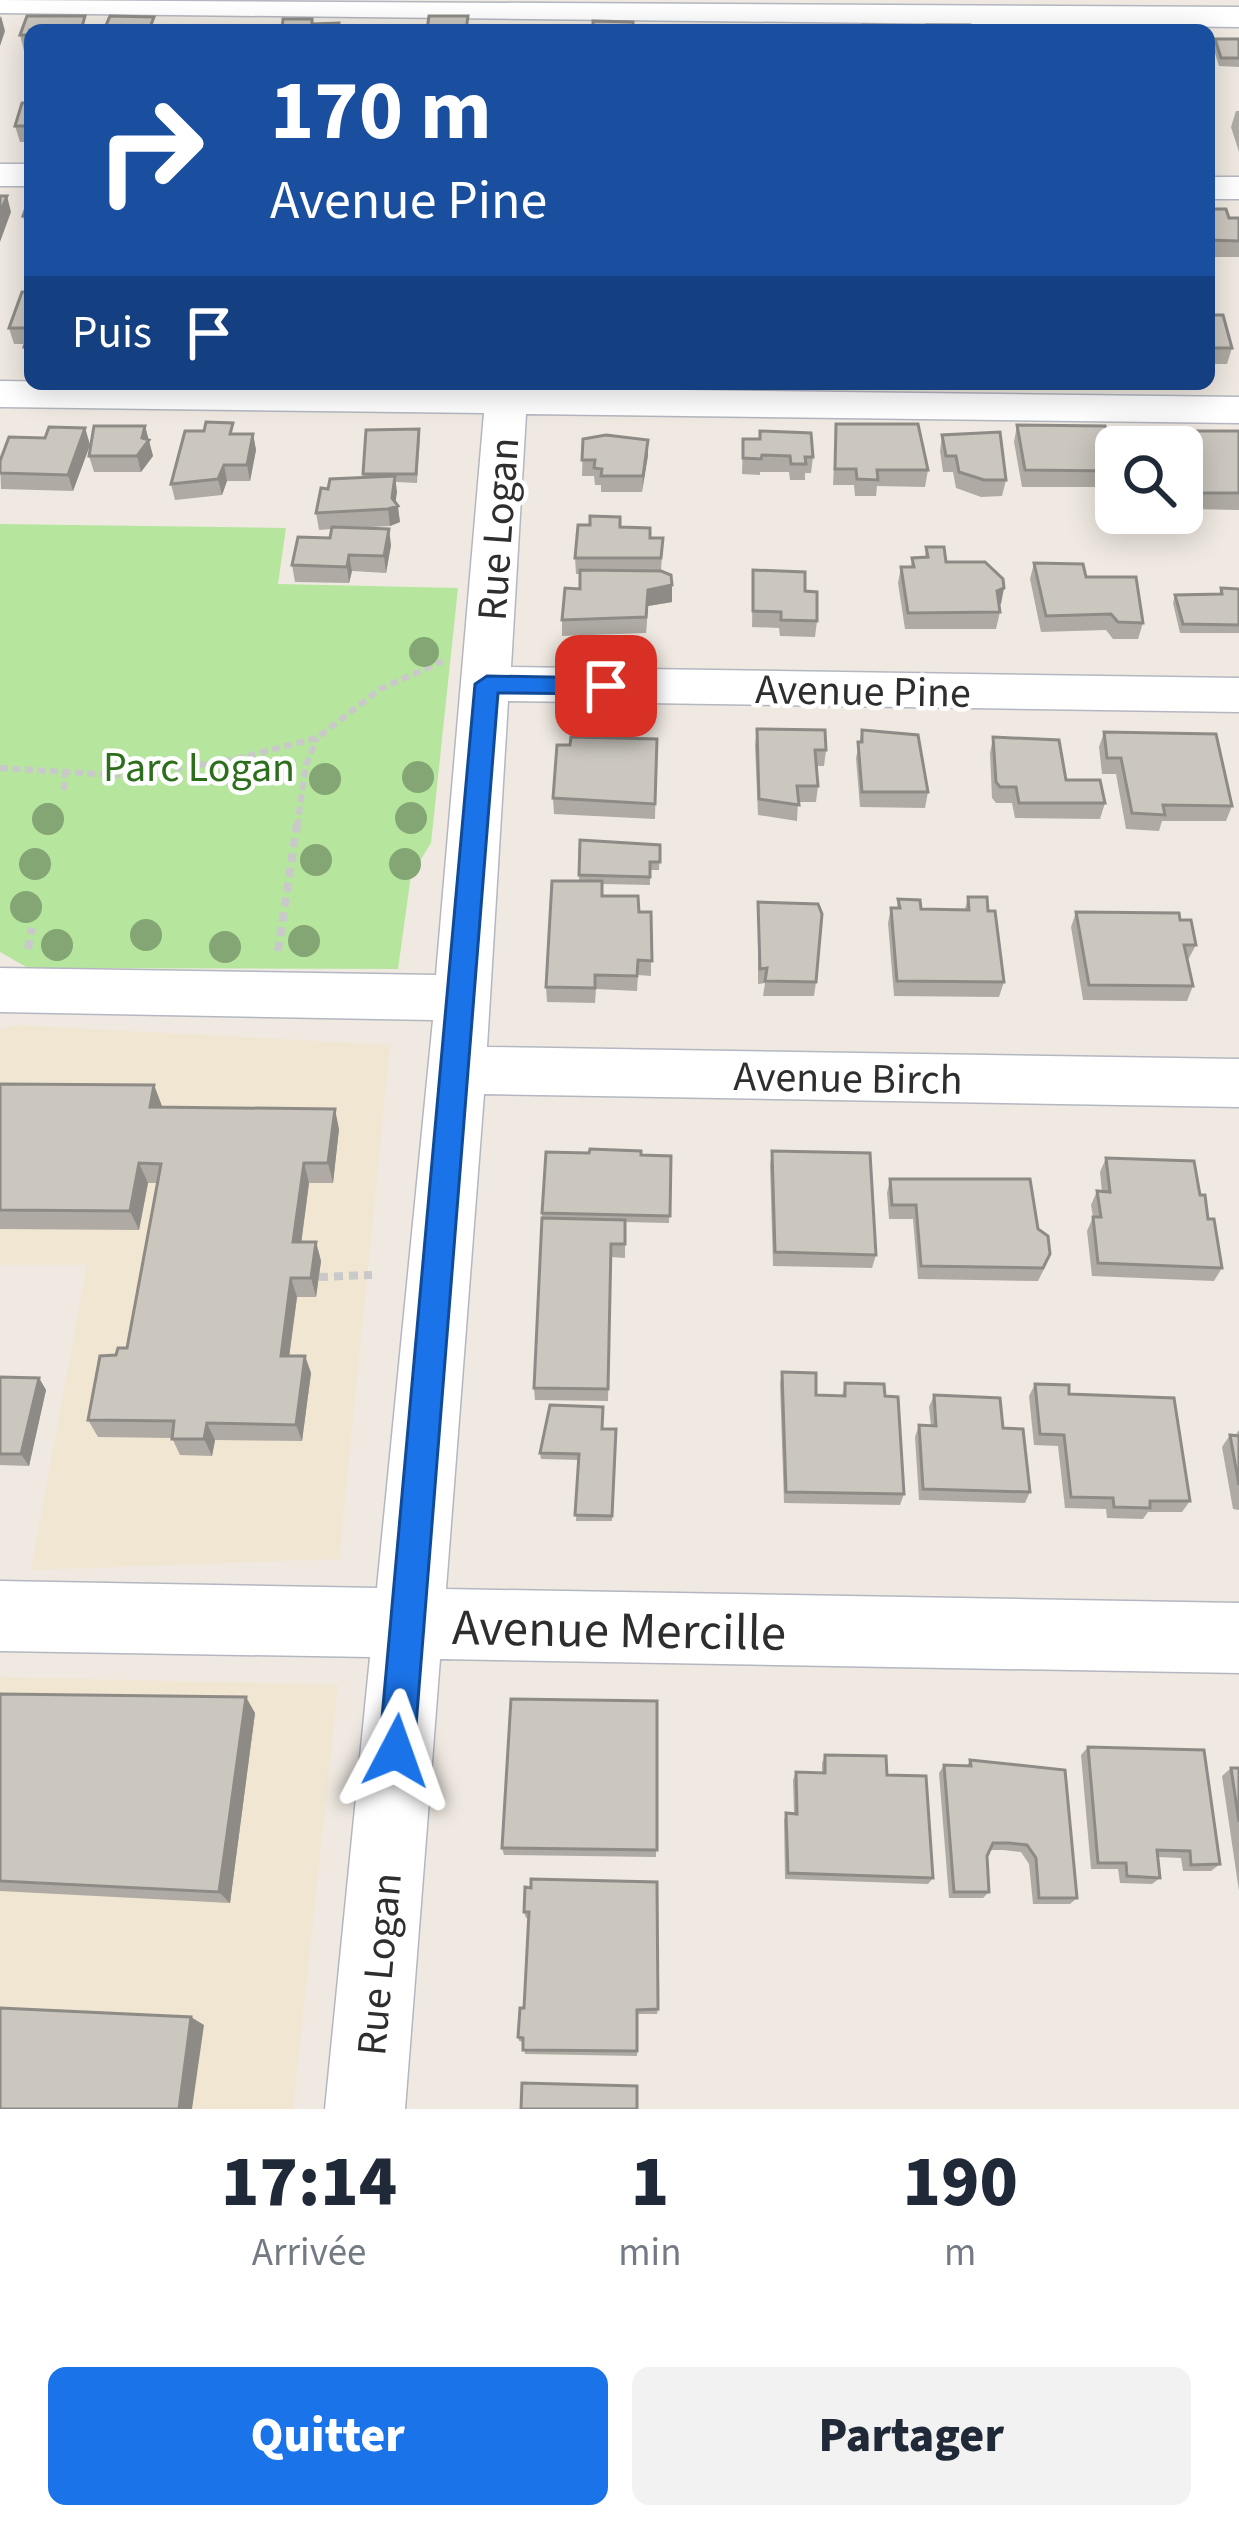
<!DOCTYPE html>
<html lang="fr">
<meta charset="utf-8">
<style>
:root{--surface:#fff;--page:#f2f2f3;--text:#1f2937;--muted:#747a83;--accent:#1a73e8}
body{margin:0;font-family:"Source Sans 3",sans-serif;background:var(--page);color:var(--text);height:100vh;display:flex;flex-direction:column;font-size:45px;white-space:nowrap}
*{box-sizing:border-box;margin:0}
p{font-size:39px;color:var(--muted)}
.icon{flex:none;width:66px;height:66px;fill:none;stroke:currentColor;stroke-width:2;stroke-linecap:round;stroke-linejoin:round}
.map{position:relative;height:2109px;overflow:hidden}
.side{display:flex;flex-direction:column;background:var(--surface);flex:1}
.side>*{flex:none}
.banner{position:absolute;left:24px;top:24px;width:1191px;height:366px;border-radius:18px;box-shadow:0 6px 30px #0003;background:#1a4fa0;color:#fff;overflow:hidden}
.controls{position:absolute;left:1095px;top:426px;display:grid;gap:24px}
.controls a{display:grid;place-items:center;width:108px;height:108px;border-radius:18px;background:var(--surface);box-shadow:0 6px 30px #0003;font-size:60px}
.pin{position:absolute;display:grid;place-items:center;width:102px;height:102px;color:#fff;margin:-51px;border-radius:24px;box-shadow:0 6px 18px #0006}
.me{position:absolute;width:132px;margin:-66px;rotate:4deg;stroke-linejoin:round;filter:drop-shadow(0 0 9px #0008)}
.turn{display:flex;align-items:center;gap:42px;height:252px;padding:0 48px;font-size:54px}
.turn .icon{width:156px;height:156px;stroke-width:2.5}
.turn b{display:block;font-size:84px;line-height:102px}
.then{display:flex;align-items:center;height:114px;padding:0 48px;background:#0003;gap:24px;font-size:45px}
.eta{display:flex;justify-content:space-evenly;align-items:center;height:204px;text-align:center}
.eta b{font-size:72px;font-weight:800;line-height:84px}
.primary-button{display:flex;gap:24px;margin-top:auto;padding:24px 48px}
.primary-button a{flex:1;height:138px;border-radius:18px;background:var(--accent);color:#fff;font-size:48px;font-weight:800;line-height:138px;text-align:center}
.primary-button a+a{background:var(--page);color:var(--text)}
.map>svg:first-child{display:block}
</style>
<div class="map">
<svg width="1239" height="2109" viewBox="0 0 1239 2109">
<rect width="100%" height="100%" fill="#efe9e1"/>
<path fill="#f0e6d1" d="M17,1025L390,1045L339,1559L31,1570L87,1265H0V1030Z
M0,1677L338,1685L293,2109H0Z"/>
<path fill="#b6e59e" d="M0,524L286,528L278,584L458,588L431,843L411,875L398,969L28,968L0,952Z"/>
<g fill="none" stroke-linecap="round" stroke-linejoin="round">
<defs>
<path id="street" d="M0,0L1239,7V27L0,13Z
M0,164H30V186H0Z
M1209,177H1239V199H1209Z
M0,381L486,387L528,384V388L1239,397V423L526,414L511,667L1239,678V712L508,701L487,1047L1239,1059V1107L484,1094L446,1589L1239,1603V1673L440,1659L405,2109H325L370,1657L0,1651V1581L377,1588L433,1020L0,1012V968L436,975L484,413L0,407Z"/>
</defs>
<use href="#street" stroke="#b4b7c1" stroke-width="3"/>
<path stroke="#c9c9c9" stroke-width="6" stroke-dasharray="8 4.5" stroke-linecap="butt" d="M0,768L130,776L236,759L317,738L380,689L443,661
M64,790L65,775
M297,827L306,765L317,738"/>
<path stroke="#c9c9c9" stroke-width="8" stroke-dasharray="9 6" stroke-linecap="butt" d="M28,949L32,928
M278,951L297,824
M319,1277L372,1275"/>
<use href="#street" fill="#fff" fill-rule="evenodd"/>
</g>
<g fill="#84a574">
<circle cx="424" cy="652" r="15"/>
<circle cx="418" cy="777" r="16"/>
<circle cx="325" cy="779" r="16"/>
<circle cx="411" cy="818" r="16"/>
<circle cx="48" cy="819" r="16"/>
<circle cx="316" cy="860" r="16"/>
<circle cx="35" cy="864" r="16"/>
<circle cx="405" cy="864" r="16"/>
<circle cx="26" cy="907" r="16"/>
<circle cx="146" cy="935" r="16"/>
<circle cx="304" cy="941" r="16"/>
<circle cx="57" cy="945" r="16"/>
<circle cx="225" cy="947" r="16"/>
</g>
<path fill="#afaba4" d="M30,30V51H24L20,35Z
M1215,39H1239V67L1219,66L1213,47Z
M30,103V142H20L15,126Z
M1236,111H1239V152L1231,127Z
M30,197V232H27L23,216Z
M1209,209L1229,218H1239V257H1209Z
M30,292V363H29L25,344H14L9,328Z
M1209,315L1232,348L1227,364H1209Z
M836,424L928,470L925,487L877,486L876,496H855L854,485H833Z
M1017,425L1115,471L1111,487H1022L1014,442Z
M145,426L153,456L141,472H94L89,456Z
M85,428L90,445L73,491L1,489L0,461L45,438Z
M1181,431H1239V510L1189,509L1182,476V447H1176Z
M235,434H253L256,450L250,481H227L222,495L175,500L171,484Z
M942,435L1006,480L1002,496L981,497L956,488L953,472H943L940,451Z
M420,437L417,483L396,482V503L400,522L390,526L353,528L391,545L386,573L352,571L349,583L295,582L292,565L330,538L332,529L319,530L316,513L328,489L364,477L363,474Z
M583,439L648,440L642,492H601V485H595L594,476H582Z
M743,439L813,457L811,473H805V480H790L789,472H760V475L742,474Z
M590,525L620,527L650,538H663L661,571L672,602L648,606L646,633L562,636V620L580,589V574H576L575,558Z
M926,547L946,562L1004,588L999,605L1000,612L996,629H905L898,583L901,567H911L912,558H925Z
M1034,563L1086,577L1143,623L1138,639H1113L1106,630L1041,632L1030,579Z
M753,570L805,591L817,621L815,637L780,636L779,628L752,627Z
M1221,588L1239,589V633H1180L1173,603L1175,595L1219,594Z
M757,729L826,750L824,766H816L818,786L816,802H798L797,821L758,815L755,745Z
M862,730L928,792L925,808L860,807L856,758Z
M1104,732L1232,806L1226,821H1162L1159,831L1126,829L1116,774H1102L1099,747Z
M993,737L1105,803L1100,819L1015,818L1012,803H996L992,798L990,753Z
M657,739L655,819L554,814L553,798L570,745Z
M580,840L660,845L659,870H650V885L602,884V896L639,912H651V976L638,975L637,991L596,989L595,1003L547,1002L546,987L579,881Z
M968,897L988,911L1004,982L999,997L894,996L888,923L891,908H897L898,899L921,909H965Z
M758,902L816,982L814,996H763L765,983L758,984Z
M1076,912L1180,920L1196,945L1188,960L1193,986L1187,1001L1083,1000L1071,927Z
M0,1084L154,1085L162,1107L339,1129L333,1183H309L301,1242H316L321,1261L316,1297H297L289,1356H305L311,1373L302,1441L215,1440L212,1456L180,1455L172,1438L98,1437L88,1420L116,1355L127,1348L158,1183H148L139,1230L0,1229Z
M772,1151L876,1255L872,1268L773,1266L770,1165Z
M641,1155L671,1156L669,1223L625,1222V1258L611,1257L608,1401L535,1400L534,1388L542,1213Z
M1106,1158L1200,1195L1222,1268L1214,1281L1092,1276L1087,1231L1093,1217L1091,1205L1097,1191L1102,1192L1100,1172Z
M890,1179L1045,1267L1038,1281L918,1279L913,1219H889L887,1193Z
M782,1372L816,1395L842,1396L845,1383L885,1396L904,1494L900,1505L784,1503L780,1384Z
M0,1377L39,1378L46,1390L29,1466L0,1465Z
M1035,1384L1069,1394L1190,1501L1182,1512H1148L1143,1519L1107,1518L1106,1509L1065,1508L1058,1446L1034,1445L1029,1396Z
M934,1395L1030,1492L1025,1503L919,1500L915,1437L919,1425L931,1426L929,1407Z
M616,1429L612,1521H576L579,1460L541,1459L540,1453Z
M1239,1430V1510L1233,1509L1222,1447L1230,1435L1235,1436Z
M0,1694L255,1713L230,1903L0,1891Z
M657,1701L656,1857L504,1855L502,1848Z
M1088,1747L1220,1864L1211,1871H1183L1181,1858L1157,1857L1160,1878L1152,1884L1120,1883L1118,1869H1091L1081,1755Z
M825,1755L887,1775L933,1878L928,1884L785,1879L784,1820L786,1813L794,1814L793,1780L796,1772L822,1773V1763Z
M970,1760L1077,1898L1070,1904H1033L1029,1864L1021,1852L1003,1850H990L987,1856L989,1892L983,1898H949L939,1773L944,1765L967,1766Z
M1231,1768H1239V1891L1222,1776Z
M525,1887L658,2009L657,2014H637V2056L525,2054L523,2042L519,2041L518,2037L524,2008L529,1918H526L524,1912Z"/>
<path fill="#8e8b86" d="M1,16L5,31L0,46V18Z
M7,196L11,212L0,242V213Z
M145,426L153,456L141,472L137,456Z
M85,428L90,445L73,491L68,475Z
M253,434L256,450L250,481L247,465Z
M648,440V456L642,492L643,476Z
M224,465L227,481L222,495L218,479Z
M395,476L397,492L395,507L398,506L400,522L390,526L388,509L392,498Z
M389,529L391,545L386,573L384,556Z
M349,555L352,571L349,583L347,567Z
M672,585V602L648,606L646,633L648,590Z
M1004,588L1001,604L994,607L997,591Z
M154,1085L162,1106L158,1127L150,1107Z
M335,1109L339,1129L333,1183L328,1163Z
M139,1163L148,1183L139,1230L130,1211Z
M304,1163L309,1183L299,1260L293,1242Z
M316,1242L321,1261L316,1297L311,1278Z
M291,1278L297,1297L287,1373L281,1356Z
M305,1356L311,1373L302,1441L296,1425Z
M39,1378L46,1390L29,1466L21,1454Z
M207,1423L215,1440L212,1456L204,1439Z
M246,1697L255,1713L230,1903L219,1892Z
M191,2017L204,2025L192,2109H179Z"/>
<path fill="#cbc7bf" stroke="#8e8b86" stroke-width="3" d="M27,16H85L81,30H30V35H20Z
M110,16L154,17L149,30H104Z
M429,16H468L466,30H427Z
M283,19H312V24L339,23L338,30H282Z
M593,21L633,22V30H593Z
M863,25L921,26L922,30H864Z
M927,25H970L971,30H928Z
M203,26H251L250,30H201Z
M731,27L787,28V30H731Z
M1001,29H1085V30H1002Z
M1215,39H1239V58H1221Z
M22,103H30V126H15Z
M0,196H7L0,213Z
M30,197V216H23Z
M1209,209H1226L1229,218H1239V241L1209,240Z
M22,292H30V328H9Z
M1209,315H1223L1232,348H1209Z
M30,329V347H24Z
M206,422L233,423L230,434H253L247,465H224L218,479L171,484L185,431H204Z
M836,424H918L928,470H877L878,480L857,479L856,469H835Z
M1017,425L1105,426L1115,471L1025,470Z
M94,426H145L142,438L149,440L137,456H89Z
M49,427L85,428L68,475L0,473V461L9,437L45,438Z
M419,429L416,474H363L366,430Z
M760,431L811,433L813,457H805L806,464H791L790,456L762,455L761,459L743,458V439H760Z
M1181,431H1239V493H1195Z
M1000,432L1006,480H984L959,472L956,456H946L942,435Z
M606,435L648,440L643,476H601L602,469L594,468L595,460H582L583,439Z
M395,476L392,498L398,506L388,509L316,513L321,488L328,489L330,479Z
M590,516L620,517V527L650,528V538H663L661,558H575L578,525H590Z
M332,527L389,529L384,556L349,555L347,567L292,565L298,537L330,538Z
M926,547H944L946,562H985L1003,579L1004,588L997,591L1000,612L908,613L901,567H914L912,558L928,557Z
M1034,563L1083,564L1086,577H1136L1143,623L1118,622L1111,614L1046,616Z
M580,570L661,571L671,575L672,585L648,590L646,617L562,620L565,588L580,589Z
M753,570L805,572V591L817,592V621L781,620V612L753,611Z
M1221,588L1239,589V625L1183,624L1175,595L1222,594Z
M757,729L825,730L826,750H815L818,786H797L799,805L759,799Z
M862,730L918,735L928,792H862L858,742H862Z
M1104,732L1216,734L1232,806L1163,805L1165,815L1132,813L1121,758H1107Z
M571,737L657,739L655,804L553,798L557,745H570Z
M993,737L1059,740L1066,780H1100L1105,803H1019L1016,787H1000L996,782Z
M580,840L660,845V862H650V877L579,875Z
M552,881H602V896H638L639,912H651L652,961L638,960L637,976L595,975V988L546,987Z
M968,897H987L988,911H995L1004,982L897,981L891,908H900L898,899L920,900L921,909L969,910Z
M758,902L818,904L822,914L816,982L765,981L767,968L760,969Z
M1076,912L1179,913L1180,920H1191L1196,945H1184L1193,986L1089,985Z
M0,1084L154,1085L150,1107L335,1109L328,1163H304L293,1242H316L311,1278H291L281,1356H305L296,1425L207,1423L204,1439H172L174,1421L88,1420L100,1356L116,1355L118,1348H127L161,1164L139,1163L130,1211L0,1210Z
M590,1149L641,1151V1155L671,1156L670,1216L542,1213L546,1152L589,1153Z
M772,1151L870,1153L876,1255L775,1252Z
M1106,1158L1194,1161L1200,1195H1205L1208,1219H1214L1222,1268L1098,1263L1093,1217H1101L1097,1191L1110,1192Z
M890,1179H1030L1038,1229L1048,1236L1050,1254L1043,1268L921,1266L916,1205H892Z
M542,1218L625,1220V1244H611L608,1389L534,1388Z
M782,1372L816,1373V1395L845,1396V1383L884,1384L885,1396L898,1397L904,1494L786,1492Z
M0,1377L39,1378L21,1454H0Z
M1035,1384L1069,1385V1394L1174,1398L1190,1501H1150V1508L1114,1507L1113,1498L1071,1497L1064,1435L1040,1434Z
M934,1395L1000,1398L1003,1428L1023,1429L1030,1492L923,1489L919,1425L936,1426Z
M550,1405L603,1407L602,1429H616L612,1516L575,1515L579,1454L540,1453Z
M1230,1435L1239,1436V1485Z
M0,1694L246,1697L219,1892L0,1881Z
M511,1699L657,1701V1850L502,1848Z
M1088,1747L1204,1750L1220,1864L1191,1865L1190,1851L1157,1850L1160,1878L1127,1876L1126,1863H1098Z
M825,1755L886,1756L887,1775L926,1776L933,1878L788,1873L786,1813L797,1814L796,1772L825,1773Z
M970,1760L1065,1770L1077,1898H1039L1036,1858L1027,1845L1009,1843H993L987,1856L989,1892H954L944,1765L971,1766Z
M1231,1768H1239V1822Z
M531,1879L657,1882L658,2009L637,2010V2051L523,2050V2038L518,2037L520,2008H524L529,1912H524L525,1887L531,1888Z
M0,2008L191,2017L179,2109H0Z
M522,2083L637,2086V2109H521Z"/>
<path fill="#1a73e8" stroke="#114b97" stroke-width="3" d="M487,676L606,678L617,686L606,694L498,693L414,1751L409,1764L396,1769L384,1764L379,1751L475,684Z"/>
<g text-anchor="middle" stroke-width="9" stroke-linejoin="round" paint-order="stroke">
<g font-size="42" fill="#2e2e2e" stroke="#fff">
<text transform="translate(497 529) rotate(-86)" y="15">Rue Logan</text>
<text transform="translate(863 690) rotate(1)" y="15">Avenue Pine</text>
<text transform="translate(848 1077) rotate(1)" y="15">Avenue Birch</text>
<text transform="translate(378 1964) rotate(-85)" y="15">Rue Logan</text>
</g>
<g font-size="42" fill="#2c6e1b" stroke="#fff">
<text x="199" y="781">Parc Logan</text>
</g>
<g font-size="51" fill="#2e2e2e" stroke="#fff">
<text transform="translate(619 1629) rotate(1)" y="18">Avenue Mercille</text>
</g>
</g>
</svg>
<div class="controls">
<a><svg class="icon" aria-label="search" viewBox="0 0 24 24"><circle cx="10" cy="10" r="6"/><path d="M15 15l6 6"/></svg></a>
</div>
<div class="pin" style="left:606px;top:686px;background:#d93025"><svg class="icon" aria-label="arrive" viewBox="0 0 24 24"><path d="M6 21V4h12l-3 4 3 4H6"/></svg></div>
<svg class="me" style="left:396px;top:1751px" viewBox="-20 -20 40 40"><path d="M0-17L14 15 0 8-14 15z" fill="#1a73e8" stroke="#fff" stroke-width="4"/></svg>
<div class="banner">
<div class="turn"><svg class="icon" aria-label="right" viewBox="0 0 24 24"><path d="M7 20v-9h11M14 6l5 5-5 5"/></svg><div><b>170 m</b>Avenue Pine</div></div>
<div class="then">Puis<svg class="icon" aria-label="arrive" viewBox="0 0 24 24"><path d="M6 21V4h12l-3 4 3 4H6"/></svg></div>
</div>
</div>
<section class="side">
<div class="eta">
<div><b>17:14</b><p>Arrivée</p></div>
<div><b>1</b><p>min</p></div>
<div><b>190</b><p>m</p></div>
</div>
<div class="primary-button"><a>Quitter</a><a>Partager</a></div>
</section>
